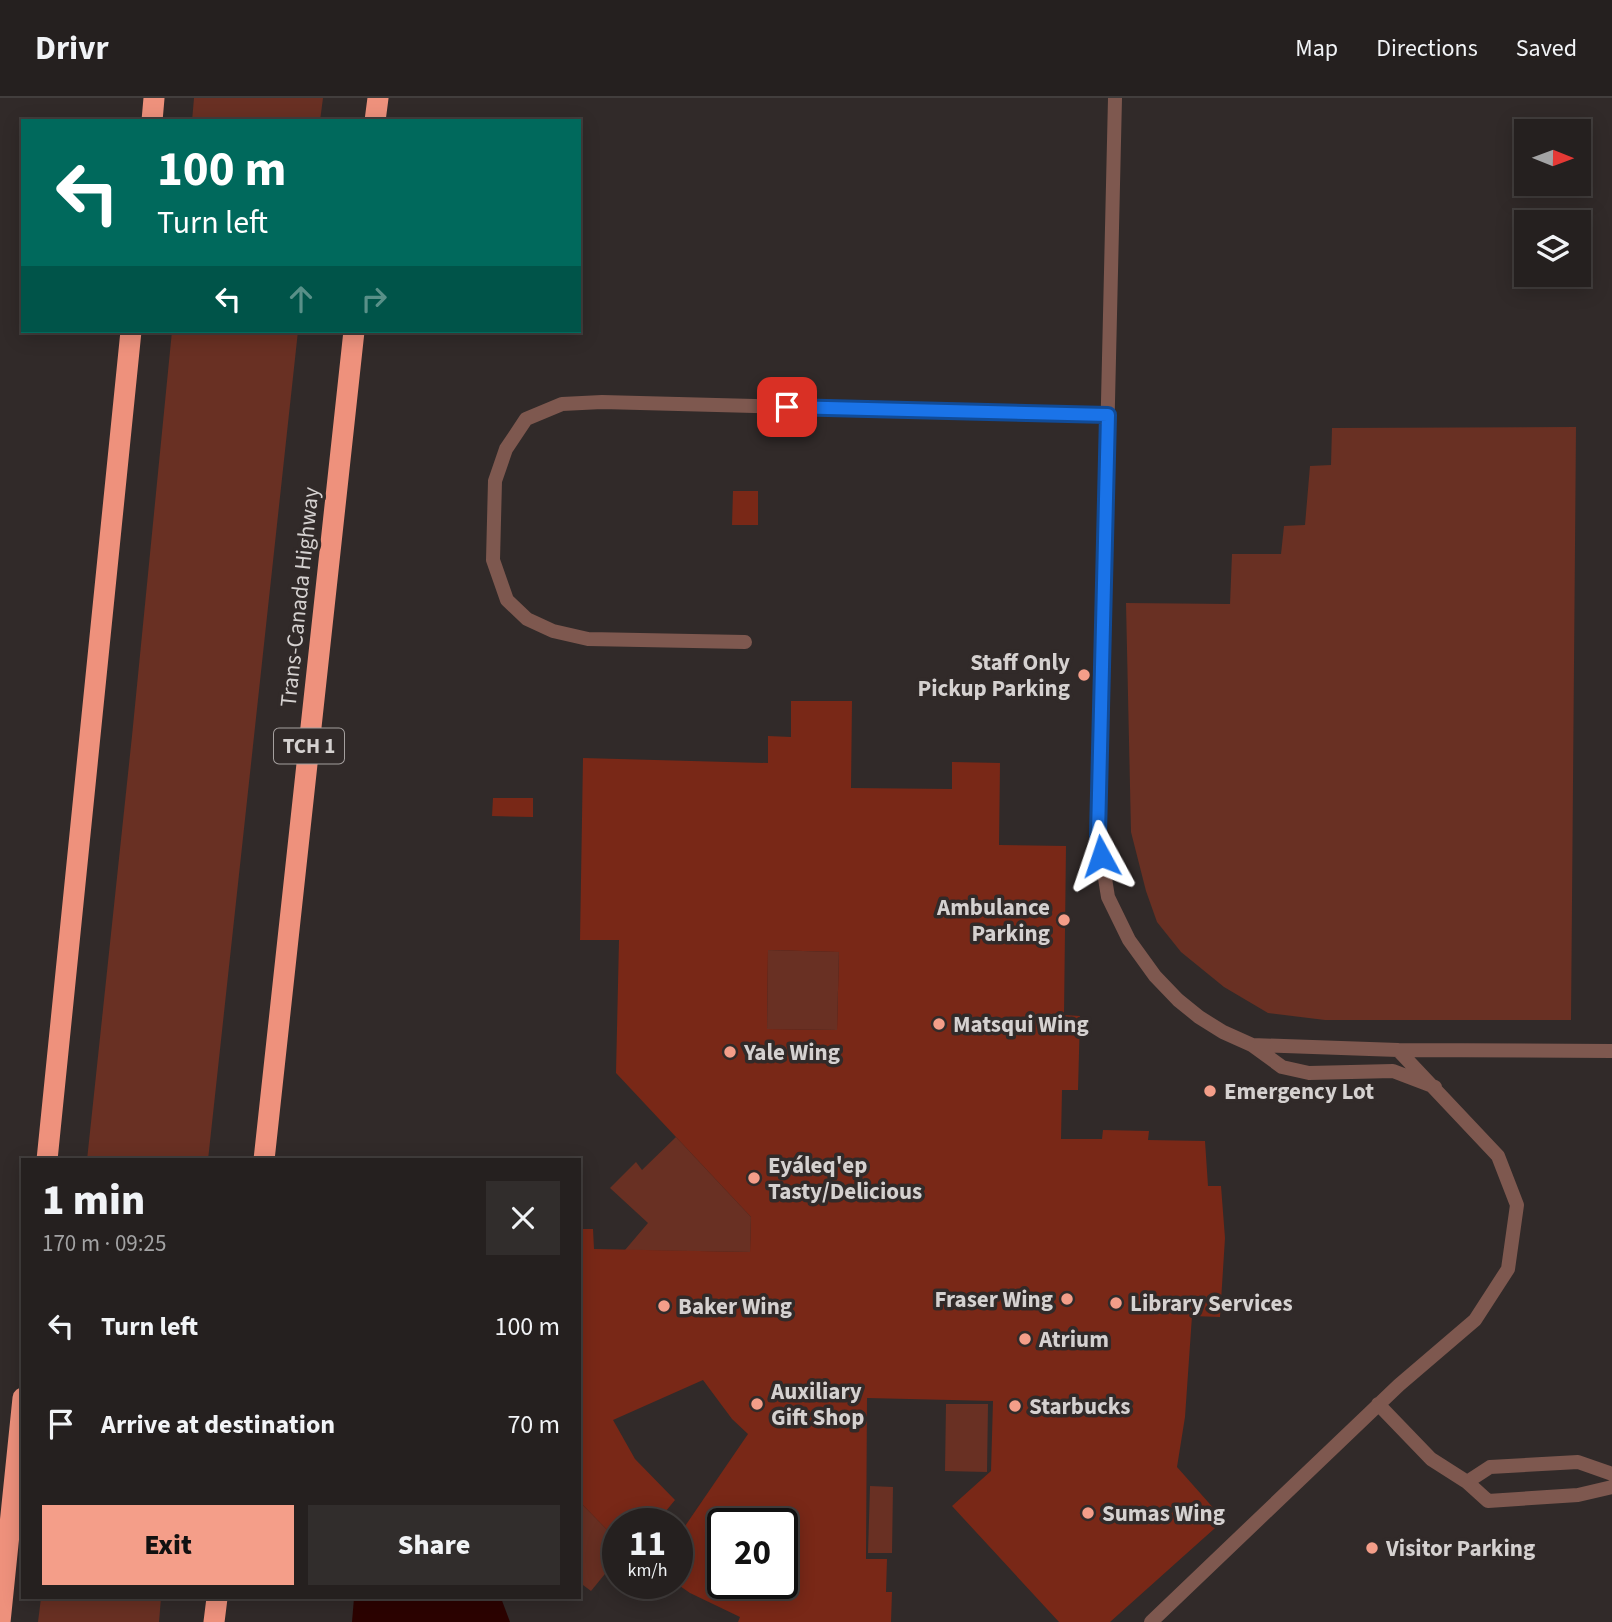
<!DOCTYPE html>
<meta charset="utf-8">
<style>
:root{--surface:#25201f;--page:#312d2c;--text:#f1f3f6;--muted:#a3a3a4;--line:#423e3d;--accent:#f49e89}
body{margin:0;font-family:"Source Sans 3",sans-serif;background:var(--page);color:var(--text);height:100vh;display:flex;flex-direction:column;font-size:26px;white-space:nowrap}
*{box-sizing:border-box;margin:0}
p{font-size:23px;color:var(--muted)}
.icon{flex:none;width:38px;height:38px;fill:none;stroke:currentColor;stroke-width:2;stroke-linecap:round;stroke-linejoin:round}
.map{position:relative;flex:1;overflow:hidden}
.details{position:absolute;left:21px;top:1060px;width:560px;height:441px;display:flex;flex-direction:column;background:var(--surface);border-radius:0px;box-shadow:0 4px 18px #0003,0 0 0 2px var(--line)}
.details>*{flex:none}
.hud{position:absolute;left:21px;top:21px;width:560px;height:214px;border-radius:0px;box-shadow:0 4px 18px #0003,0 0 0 2px var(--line);background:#00695c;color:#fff;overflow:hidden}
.needle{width:46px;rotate:91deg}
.buttons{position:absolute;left:1514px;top:21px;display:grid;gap:14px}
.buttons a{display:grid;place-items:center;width:77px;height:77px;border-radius:0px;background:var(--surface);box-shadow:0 4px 18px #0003,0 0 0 2px var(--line);font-size:35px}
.speed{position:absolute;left:602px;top:1410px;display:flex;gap:14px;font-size:35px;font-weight:700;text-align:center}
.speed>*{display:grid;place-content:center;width:91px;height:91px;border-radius:50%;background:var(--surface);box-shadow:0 4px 18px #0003,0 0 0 2px var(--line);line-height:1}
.speed small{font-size:18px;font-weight:400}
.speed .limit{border:4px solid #111;border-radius:10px;background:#fff;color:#111}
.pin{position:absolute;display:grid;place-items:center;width:60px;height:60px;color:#fff;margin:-30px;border-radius:14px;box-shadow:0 4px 10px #0006}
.me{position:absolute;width:77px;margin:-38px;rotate:355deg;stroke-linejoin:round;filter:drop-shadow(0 0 5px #0008)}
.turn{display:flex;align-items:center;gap:24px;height:147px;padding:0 21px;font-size:32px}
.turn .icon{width:91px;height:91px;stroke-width:2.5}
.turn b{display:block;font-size:49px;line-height:60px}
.lanes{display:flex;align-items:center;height:66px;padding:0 21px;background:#0003;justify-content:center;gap:35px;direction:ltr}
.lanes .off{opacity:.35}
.round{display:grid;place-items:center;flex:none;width:74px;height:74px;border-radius:0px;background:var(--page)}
.headline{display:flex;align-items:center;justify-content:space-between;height:119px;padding:0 21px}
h1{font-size:42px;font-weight:800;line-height:52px}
.primary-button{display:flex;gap:14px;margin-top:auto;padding:14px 21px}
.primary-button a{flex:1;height:80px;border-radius:0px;background:var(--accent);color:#111;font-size:28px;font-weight:800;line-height:80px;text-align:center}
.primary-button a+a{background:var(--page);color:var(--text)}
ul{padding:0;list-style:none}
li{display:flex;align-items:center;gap:21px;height:98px;padding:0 21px}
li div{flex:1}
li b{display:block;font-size:26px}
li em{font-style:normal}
header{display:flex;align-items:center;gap:42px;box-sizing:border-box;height:98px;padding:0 35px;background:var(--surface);border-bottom:2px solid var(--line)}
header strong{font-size:33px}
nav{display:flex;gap:38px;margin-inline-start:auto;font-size:24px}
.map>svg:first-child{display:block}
</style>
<header>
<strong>Drivr</strong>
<nav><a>Map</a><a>Directions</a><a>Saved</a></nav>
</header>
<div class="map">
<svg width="1612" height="1524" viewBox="0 0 1612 1524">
<rect width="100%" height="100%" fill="#312a29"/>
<path fill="#693023" d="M194,0H323L320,23H192Z
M172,233H298L208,1062H87L132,638Z
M1576,329L1571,922H1325L1268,915L1224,889L1181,854L1157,824L1146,793L1131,734L1126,505L1230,506L1232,456H1281L1284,428L1305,427L1310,368L1331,367L1332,330Z
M768,852L839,854L837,932L767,931Z
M676,1039L751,1119L750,1154L625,1152L648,1125L610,1090L636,1064L642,1072Z
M946,1306H988L987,1374L945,1373Z
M870,1388L893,1389L892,1455H868Z
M579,1403L618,1443V1460L591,1493L579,1484Z
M41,1500H161L159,1524H38Z"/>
<path fill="#2c0300" d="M354,1500H501L510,1524H352Z"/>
<path fill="#792817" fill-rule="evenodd" d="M733,393H758V427H732Z
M791,603H852L851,690L952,691V664L1000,665L999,747L1066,748L1064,917L1080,918L1078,992H1062L1061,1041H1102L1103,1032L1149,1033L1148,1042L1205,1043L1208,1088H1221L1225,1140L1220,1219L1192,1218L1185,1319L1177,1369L1224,1422L1110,1524H1059L952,1408L991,1373L993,1303L867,1300L866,1461H887L886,1494H892L891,1524H738L740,1519L690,1495L677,1486V1431L681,1434L748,1336L732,1321L703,1282L613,1322L635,1361L675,1402L661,1419L671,1426H618V1443L579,1403V1131H593L594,1151L750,1154L751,1119L616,975L619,842H580L583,660L768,665V638L791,639ZM768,852L839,854L837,932L767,931ZM723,1426H782V1486H723Z
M493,700H533V719L492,718Z"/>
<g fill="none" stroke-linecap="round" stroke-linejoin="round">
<path stroke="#7e584f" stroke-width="14" d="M1115,0L1098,737L1108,799L1129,842L1155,878L1178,902L1199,919L1223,934L1252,947L1282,969L1309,975L1393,973L1435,989
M745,544L588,541L553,533L527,521L507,502L493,462L495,383L506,351L526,321L562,306L602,304L1108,317
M1398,952L1612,953
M1378,1306L1431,1361L1467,1384L1488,1403L1578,1397L1612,1389
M1467,1384L1490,1369L1578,1364L1612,1376
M1151,1524L1399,1287L1475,1222L1508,1171L1517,1107L1498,1058L1398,952L1252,947"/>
<path stroke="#ee917c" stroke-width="21" d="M152,23L154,0
M375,23L378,0
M47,1062L131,233
M264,1062L354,233
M0,1524L23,1300
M214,1524L217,1500"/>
</g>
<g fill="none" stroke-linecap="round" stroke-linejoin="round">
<defs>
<path id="route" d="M787,309L1108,317L1098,737L1101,758"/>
</defs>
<use href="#route" stroke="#114b97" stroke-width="18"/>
<use href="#route" stroke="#1a73e8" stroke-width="12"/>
</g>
<g fill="#f49e89" stroke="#312a29" stroke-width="2.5">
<circle cx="1084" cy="577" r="7"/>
<circle cx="1064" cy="822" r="7"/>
<circle cx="939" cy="926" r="7"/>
<circle cx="730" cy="954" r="7"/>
<circle cx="1210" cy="993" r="7"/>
<circle cx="754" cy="1080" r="7"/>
<circle cx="1067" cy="1201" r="7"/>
<circle cx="1116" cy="1205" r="7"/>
<circle cx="664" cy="1208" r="7"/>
<circle cx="1025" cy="1241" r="7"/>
<circle cx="757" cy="1306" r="7"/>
<circle cx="1015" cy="1308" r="7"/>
<circle cx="1088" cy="1415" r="7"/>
<circle cx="1372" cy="1450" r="7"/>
</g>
<g text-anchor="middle" stroke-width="7" stroke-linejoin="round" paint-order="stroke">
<rect fill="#312a29" stroke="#a49f9e" stroke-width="2" x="274" y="630.5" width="70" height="35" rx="5"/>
<g font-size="21" font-weight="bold" fill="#d5d1d0">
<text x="309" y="655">TCH 1</text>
</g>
<g font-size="23" fill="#d5d1d0" stroke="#312a29">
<text transform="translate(299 499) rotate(-84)" y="8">Trans-Canada Highway</text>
</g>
<g font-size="23" font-weight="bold" fill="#d5d1d0" stroke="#312a29" text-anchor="start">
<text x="1070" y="572" text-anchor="end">Staff Only<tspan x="1070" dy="26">Pickup Parking</tspan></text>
<text x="1050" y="817" text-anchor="end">Ambulance<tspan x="1050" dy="26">Parking</tspan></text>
<text x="953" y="934">Matsqui Wing</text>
<text x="744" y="962">Yale Wing</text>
<text x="1224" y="1001">Emergency Lot</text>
<text x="768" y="1075">Eyáleq'ep<tspan x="768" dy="26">Tasty/Delicious</tspan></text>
<text x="1053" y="1209" text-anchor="end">Fraser Wing</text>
<text x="1130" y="1213">Library Services</text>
<text x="678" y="1216">Baker Wing</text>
<text x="1039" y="1249">Atrium</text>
<text x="771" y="1301">Auxiliary<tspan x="771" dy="26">Gift Shop</tspan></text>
<text x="1029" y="1316">Starbucks</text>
<text x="1102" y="1423">Sumas Wing</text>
<text x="1386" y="1458">Visitor Parking</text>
</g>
</g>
</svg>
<div class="buttons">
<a><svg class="needle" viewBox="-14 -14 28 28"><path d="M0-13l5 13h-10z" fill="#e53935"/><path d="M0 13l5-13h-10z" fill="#a3a3a4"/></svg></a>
<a><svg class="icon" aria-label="layers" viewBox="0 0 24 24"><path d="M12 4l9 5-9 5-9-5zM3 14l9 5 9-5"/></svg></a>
</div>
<div class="speed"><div>11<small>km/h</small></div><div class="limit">20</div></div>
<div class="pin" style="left:787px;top:309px;background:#d93025"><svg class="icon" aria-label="arrive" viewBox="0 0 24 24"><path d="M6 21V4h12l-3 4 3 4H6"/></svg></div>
<svg class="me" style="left:1101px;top:758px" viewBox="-20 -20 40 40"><path d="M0-17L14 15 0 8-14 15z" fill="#1a73e8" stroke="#fff" stroke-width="4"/></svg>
<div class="hud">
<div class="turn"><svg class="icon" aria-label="left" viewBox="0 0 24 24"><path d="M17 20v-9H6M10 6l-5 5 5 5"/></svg><div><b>100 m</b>Turn left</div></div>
<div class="lanes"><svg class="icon" aria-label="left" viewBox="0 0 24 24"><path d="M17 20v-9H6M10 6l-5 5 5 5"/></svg><svg class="icon off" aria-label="ahead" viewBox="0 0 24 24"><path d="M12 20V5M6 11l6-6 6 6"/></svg><svg class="icon off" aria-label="right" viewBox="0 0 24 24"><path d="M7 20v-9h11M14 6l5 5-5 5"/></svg></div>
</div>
<section class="details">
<div class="headline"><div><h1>1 min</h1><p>170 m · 09:25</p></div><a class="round"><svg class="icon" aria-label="close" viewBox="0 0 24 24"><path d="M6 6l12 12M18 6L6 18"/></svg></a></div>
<ul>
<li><svg class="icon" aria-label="left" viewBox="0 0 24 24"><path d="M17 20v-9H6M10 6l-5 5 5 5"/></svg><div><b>Turn left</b></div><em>100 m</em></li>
<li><svg class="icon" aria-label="arrive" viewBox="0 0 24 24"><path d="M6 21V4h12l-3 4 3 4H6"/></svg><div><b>Arrive at destination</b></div><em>70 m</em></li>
</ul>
<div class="primary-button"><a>Exit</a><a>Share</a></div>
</section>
</div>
